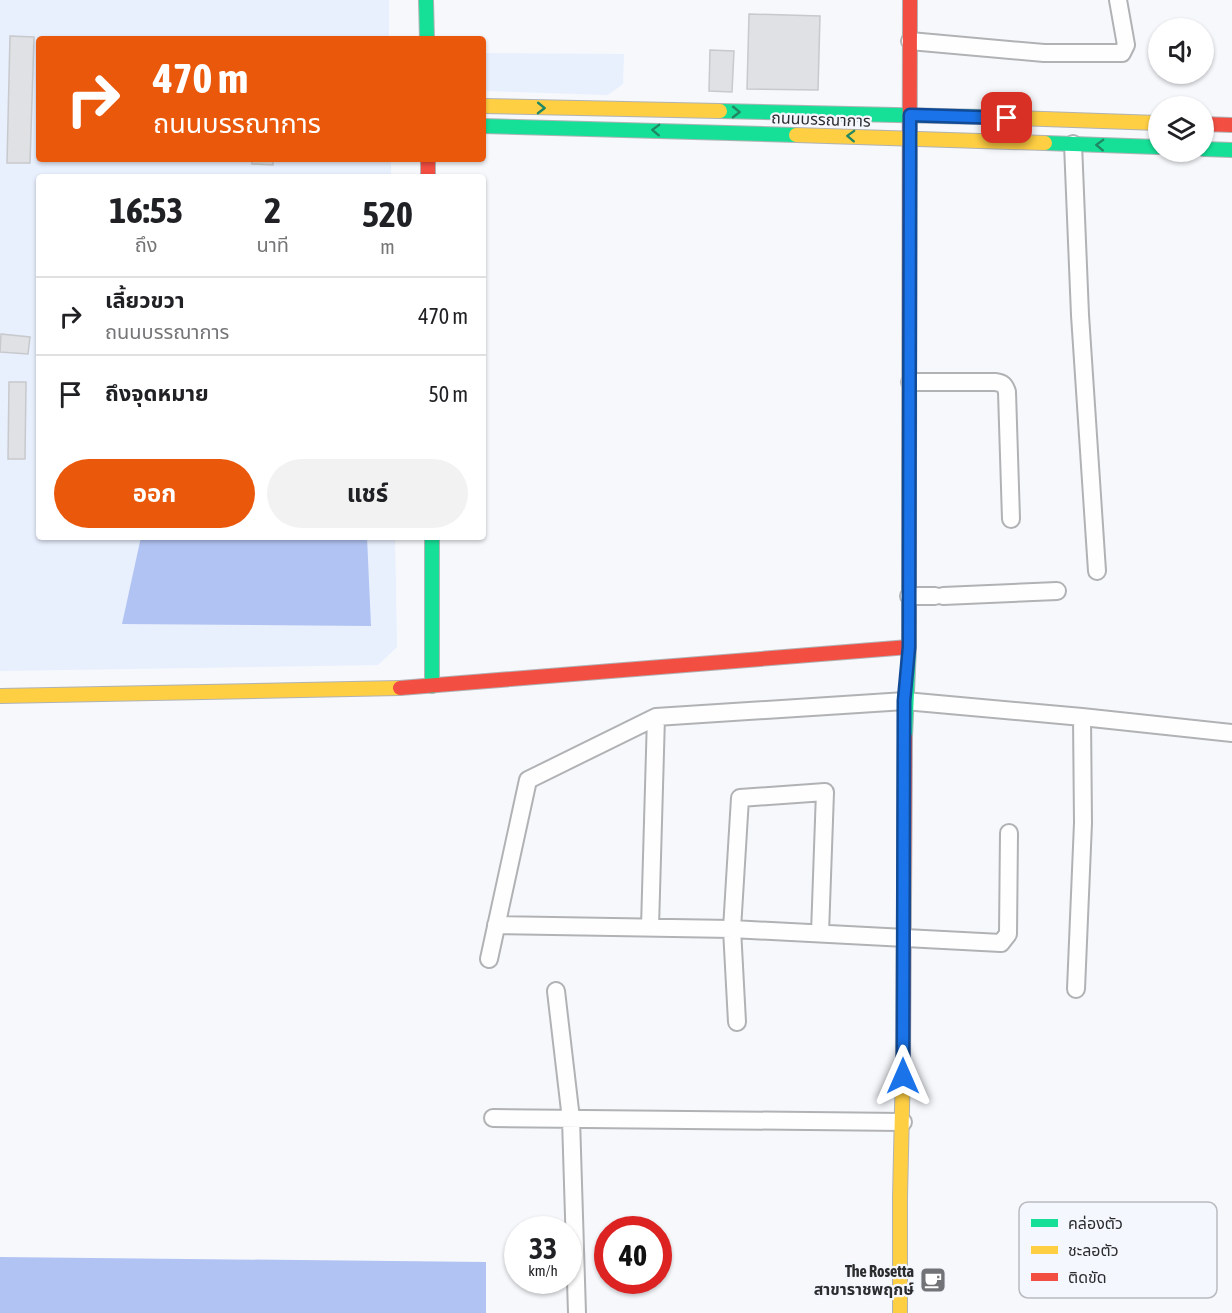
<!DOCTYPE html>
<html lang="th">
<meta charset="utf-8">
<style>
:root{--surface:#fff;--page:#f2f2f2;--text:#202124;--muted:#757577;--line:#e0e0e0;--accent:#ea580c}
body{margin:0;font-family:"Asap Condensed","Noto Sans Thai",sans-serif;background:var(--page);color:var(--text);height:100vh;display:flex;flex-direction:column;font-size:22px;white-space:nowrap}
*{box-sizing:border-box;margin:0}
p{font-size:20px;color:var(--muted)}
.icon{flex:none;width:33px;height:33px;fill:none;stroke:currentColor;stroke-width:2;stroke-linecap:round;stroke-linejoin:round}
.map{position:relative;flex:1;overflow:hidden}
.sheet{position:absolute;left:36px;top:174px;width:450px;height:366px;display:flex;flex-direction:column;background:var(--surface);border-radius:6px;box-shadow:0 2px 4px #0004}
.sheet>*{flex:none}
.hud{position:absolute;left:36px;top:36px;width:450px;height:126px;border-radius:6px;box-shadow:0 2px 4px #0004;background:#ea580c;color:#fff;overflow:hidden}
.fabs{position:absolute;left:1148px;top:18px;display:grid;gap:12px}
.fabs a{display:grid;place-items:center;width:66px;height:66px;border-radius:50%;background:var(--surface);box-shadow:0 2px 4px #0004;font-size:30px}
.speed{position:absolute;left:504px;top:1216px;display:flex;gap:12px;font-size:30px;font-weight:700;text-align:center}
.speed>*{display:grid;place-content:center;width:78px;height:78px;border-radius:50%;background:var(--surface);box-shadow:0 2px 4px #0004;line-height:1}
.speed small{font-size:15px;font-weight:400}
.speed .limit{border:9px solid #d22;background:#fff;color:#111}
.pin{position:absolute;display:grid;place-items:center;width:51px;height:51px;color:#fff;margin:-26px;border-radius:12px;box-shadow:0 3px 9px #0006}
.me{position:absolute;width:66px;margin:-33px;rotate:0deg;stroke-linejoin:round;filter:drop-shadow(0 0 4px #0008)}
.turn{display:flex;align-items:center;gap:21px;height:126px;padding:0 18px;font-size:27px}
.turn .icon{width:78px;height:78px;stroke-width:2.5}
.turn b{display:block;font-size:42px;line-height:51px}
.eta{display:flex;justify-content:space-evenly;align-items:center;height:102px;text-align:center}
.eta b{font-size:36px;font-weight:700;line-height:42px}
.primary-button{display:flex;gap:12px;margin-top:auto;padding:12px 18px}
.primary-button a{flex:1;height:69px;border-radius:36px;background:var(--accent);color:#fff;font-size:24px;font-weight:700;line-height:69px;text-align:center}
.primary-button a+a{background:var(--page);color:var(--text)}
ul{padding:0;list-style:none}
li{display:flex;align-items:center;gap:18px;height:78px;padding:0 18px;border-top:2px solid var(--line)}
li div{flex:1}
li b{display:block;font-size:22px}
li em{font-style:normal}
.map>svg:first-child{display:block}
</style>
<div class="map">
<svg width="1232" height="1313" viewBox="0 0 1232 1313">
<rect width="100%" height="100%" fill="#f6f8fc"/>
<path fill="#e8effd" d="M0,0H389V39H39V159H391V177H39V537H395L397,647L378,665L0,671Z
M483,53L624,54L623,84L608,95L483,91Z"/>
<path fill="#b1c3f2" d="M141,537H367L371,626L122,624Z
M0,1257L486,1262V1313H0Z"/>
<path fill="#dfe1e4" stroke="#c7c9cc" stroke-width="1.5" d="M749,14L820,16L818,90L747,89Z
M10,36L34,37L30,163H7Z
M710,50L734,51L732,92L709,91Z
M252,159H273V165L252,164Z
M1,334L30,337L28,354L0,352Z
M9,382H26L25,459H8Z"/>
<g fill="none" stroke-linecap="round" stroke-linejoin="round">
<defs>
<path id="street" d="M910,41L1044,53H1122L1126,45L1118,0
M1073,144L1080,315L1097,571
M910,382H995C1003,383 1005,385 1007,392L1011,519
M909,596H935
M943,596L1057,591
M496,925L732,929L1001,943L1008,934L1009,833
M650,927L656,717
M489,959L528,780L656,717L905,701L1082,717L1232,733
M1076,989L1083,823L1082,717
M556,991L571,1119L577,1313
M737,1022L732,929L740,798L825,792L820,933
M493,1118L903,1122"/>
<path id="fast" d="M426,0L427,39
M720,111L985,117
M483,126L796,135
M1045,143L1158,147
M1203,149L1232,150
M432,537V686
M905,737L909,647V466"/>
<path id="slow" d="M483,106L720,111
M985,117L1158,123
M796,135L1045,143
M0,696L400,688
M900,1313V1197L903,1066"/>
<path id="jam" d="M1203,124L1232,125
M428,159V177
M909,466L910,0
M400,688L909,647
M903,1066L905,737"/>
</defs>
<use href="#street" stroke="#b0b2b4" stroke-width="20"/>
<use href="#fast" stroke="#b0b2b4" stroke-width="16"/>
<use href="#slow" stroke="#b0b2b4" stroke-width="16"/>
<use href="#jam" stroke="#b0b2b4" stroke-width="16"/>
<use href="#street" stroke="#fefeff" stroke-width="16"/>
<use href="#fast" stroke="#16e098" stroke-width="14"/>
<use href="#slow" stroke="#ffcf43" stroke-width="14"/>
<use href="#jam" stroke="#f24e42" stroke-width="14"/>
</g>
<defs><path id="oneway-chevron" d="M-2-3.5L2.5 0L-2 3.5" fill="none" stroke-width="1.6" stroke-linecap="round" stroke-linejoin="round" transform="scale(1.5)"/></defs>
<g stroke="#208663">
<use href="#oneway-chevron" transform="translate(541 108) rotate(1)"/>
<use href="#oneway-chevron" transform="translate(736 112) rotate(1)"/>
<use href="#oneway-chevron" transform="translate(656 130) rotate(-178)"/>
<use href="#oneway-chevron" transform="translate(851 136) rotate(-178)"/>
<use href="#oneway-chevron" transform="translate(1100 145) rotate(-178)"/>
</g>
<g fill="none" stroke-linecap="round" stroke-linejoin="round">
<defs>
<path id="route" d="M903,1076L904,701L909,647L910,115L1007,118"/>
</defs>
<use href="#route" stroke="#114b97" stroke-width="15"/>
<use href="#route" stroke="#1a73e8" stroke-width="10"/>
</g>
<defs>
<symbol id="cafe-square" viewBox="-11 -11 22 22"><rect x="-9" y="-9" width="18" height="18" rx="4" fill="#727376" stroke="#f4f7fe"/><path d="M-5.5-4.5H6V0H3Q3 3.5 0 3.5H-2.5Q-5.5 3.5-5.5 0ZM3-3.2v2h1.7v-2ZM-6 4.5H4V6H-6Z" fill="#fff"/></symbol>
</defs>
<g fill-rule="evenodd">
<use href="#cafe-square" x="918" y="1265" width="30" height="30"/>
</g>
<g text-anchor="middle" stroke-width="4.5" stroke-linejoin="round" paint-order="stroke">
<g font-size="16" fill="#2b2c2e" stroke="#f4f7fe">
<text transform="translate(821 119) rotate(2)" y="6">ถนนบรรณาการ</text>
</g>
<g font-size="16" font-weight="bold" fill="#2b2c2e" stroke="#f4f7fe" text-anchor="end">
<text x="914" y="1277">The Rosetta<tspan x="914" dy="18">สาขาราชพฤกษ์</tspan></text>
</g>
</g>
<rect x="1019" y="1202" width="198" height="96" rx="9" fill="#f4f7fe" stroke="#b8bac0" stroke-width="1.5"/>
<rect x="1031" y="1219" width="27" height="8" fill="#16e098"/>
<rect x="1031" y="1246" width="27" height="8" fill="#ffcf43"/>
<rect x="1031" y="1273" width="27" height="8" fill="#f24e42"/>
<g font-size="16" fill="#2b2c2e">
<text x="1068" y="1229">คล่องตัว</text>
<text x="1068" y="1256">ชะลอตัว</text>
<text x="1068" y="1283">ติดขัด</text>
</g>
</svg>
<div class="fabs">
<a><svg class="icon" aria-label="sound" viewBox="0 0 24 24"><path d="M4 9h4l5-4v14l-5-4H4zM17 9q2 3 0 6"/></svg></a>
<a><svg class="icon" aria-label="layers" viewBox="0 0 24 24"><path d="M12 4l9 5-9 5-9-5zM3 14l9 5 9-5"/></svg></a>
</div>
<div class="speed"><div>33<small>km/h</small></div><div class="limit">40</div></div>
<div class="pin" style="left:1007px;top:118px;background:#d93025"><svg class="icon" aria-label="arrive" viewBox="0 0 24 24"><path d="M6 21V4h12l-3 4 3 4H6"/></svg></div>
<svg class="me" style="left:903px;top:1076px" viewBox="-20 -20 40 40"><path d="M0-17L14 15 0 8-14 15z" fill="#1a73e8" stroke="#fff" stroke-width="4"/></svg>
<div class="hud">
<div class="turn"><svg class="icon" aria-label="right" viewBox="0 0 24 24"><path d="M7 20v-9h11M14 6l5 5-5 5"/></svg><div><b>470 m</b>ถนนบรรณาการ</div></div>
</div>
<section class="sheet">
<div class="eta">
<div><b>16:53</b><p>ถึง</p></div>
<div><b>2</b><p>นาที</p></div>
<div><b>520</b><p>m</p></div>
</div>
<ul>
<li><svg class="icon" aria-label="right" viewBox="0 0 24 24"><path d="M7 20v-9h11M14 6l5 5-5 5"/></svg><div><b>เลี้ยวขวา</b><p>ถนนบรรณาการ</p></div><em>470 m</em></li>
<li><svg class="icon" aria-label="arrive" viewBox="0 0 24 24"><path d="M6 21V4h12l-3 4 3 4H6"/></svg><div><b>ถึงจุดหมาย</b></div><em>50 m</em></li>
</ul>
<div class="primary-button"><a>ออก</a><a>แชร์</a></div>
</section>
</div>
